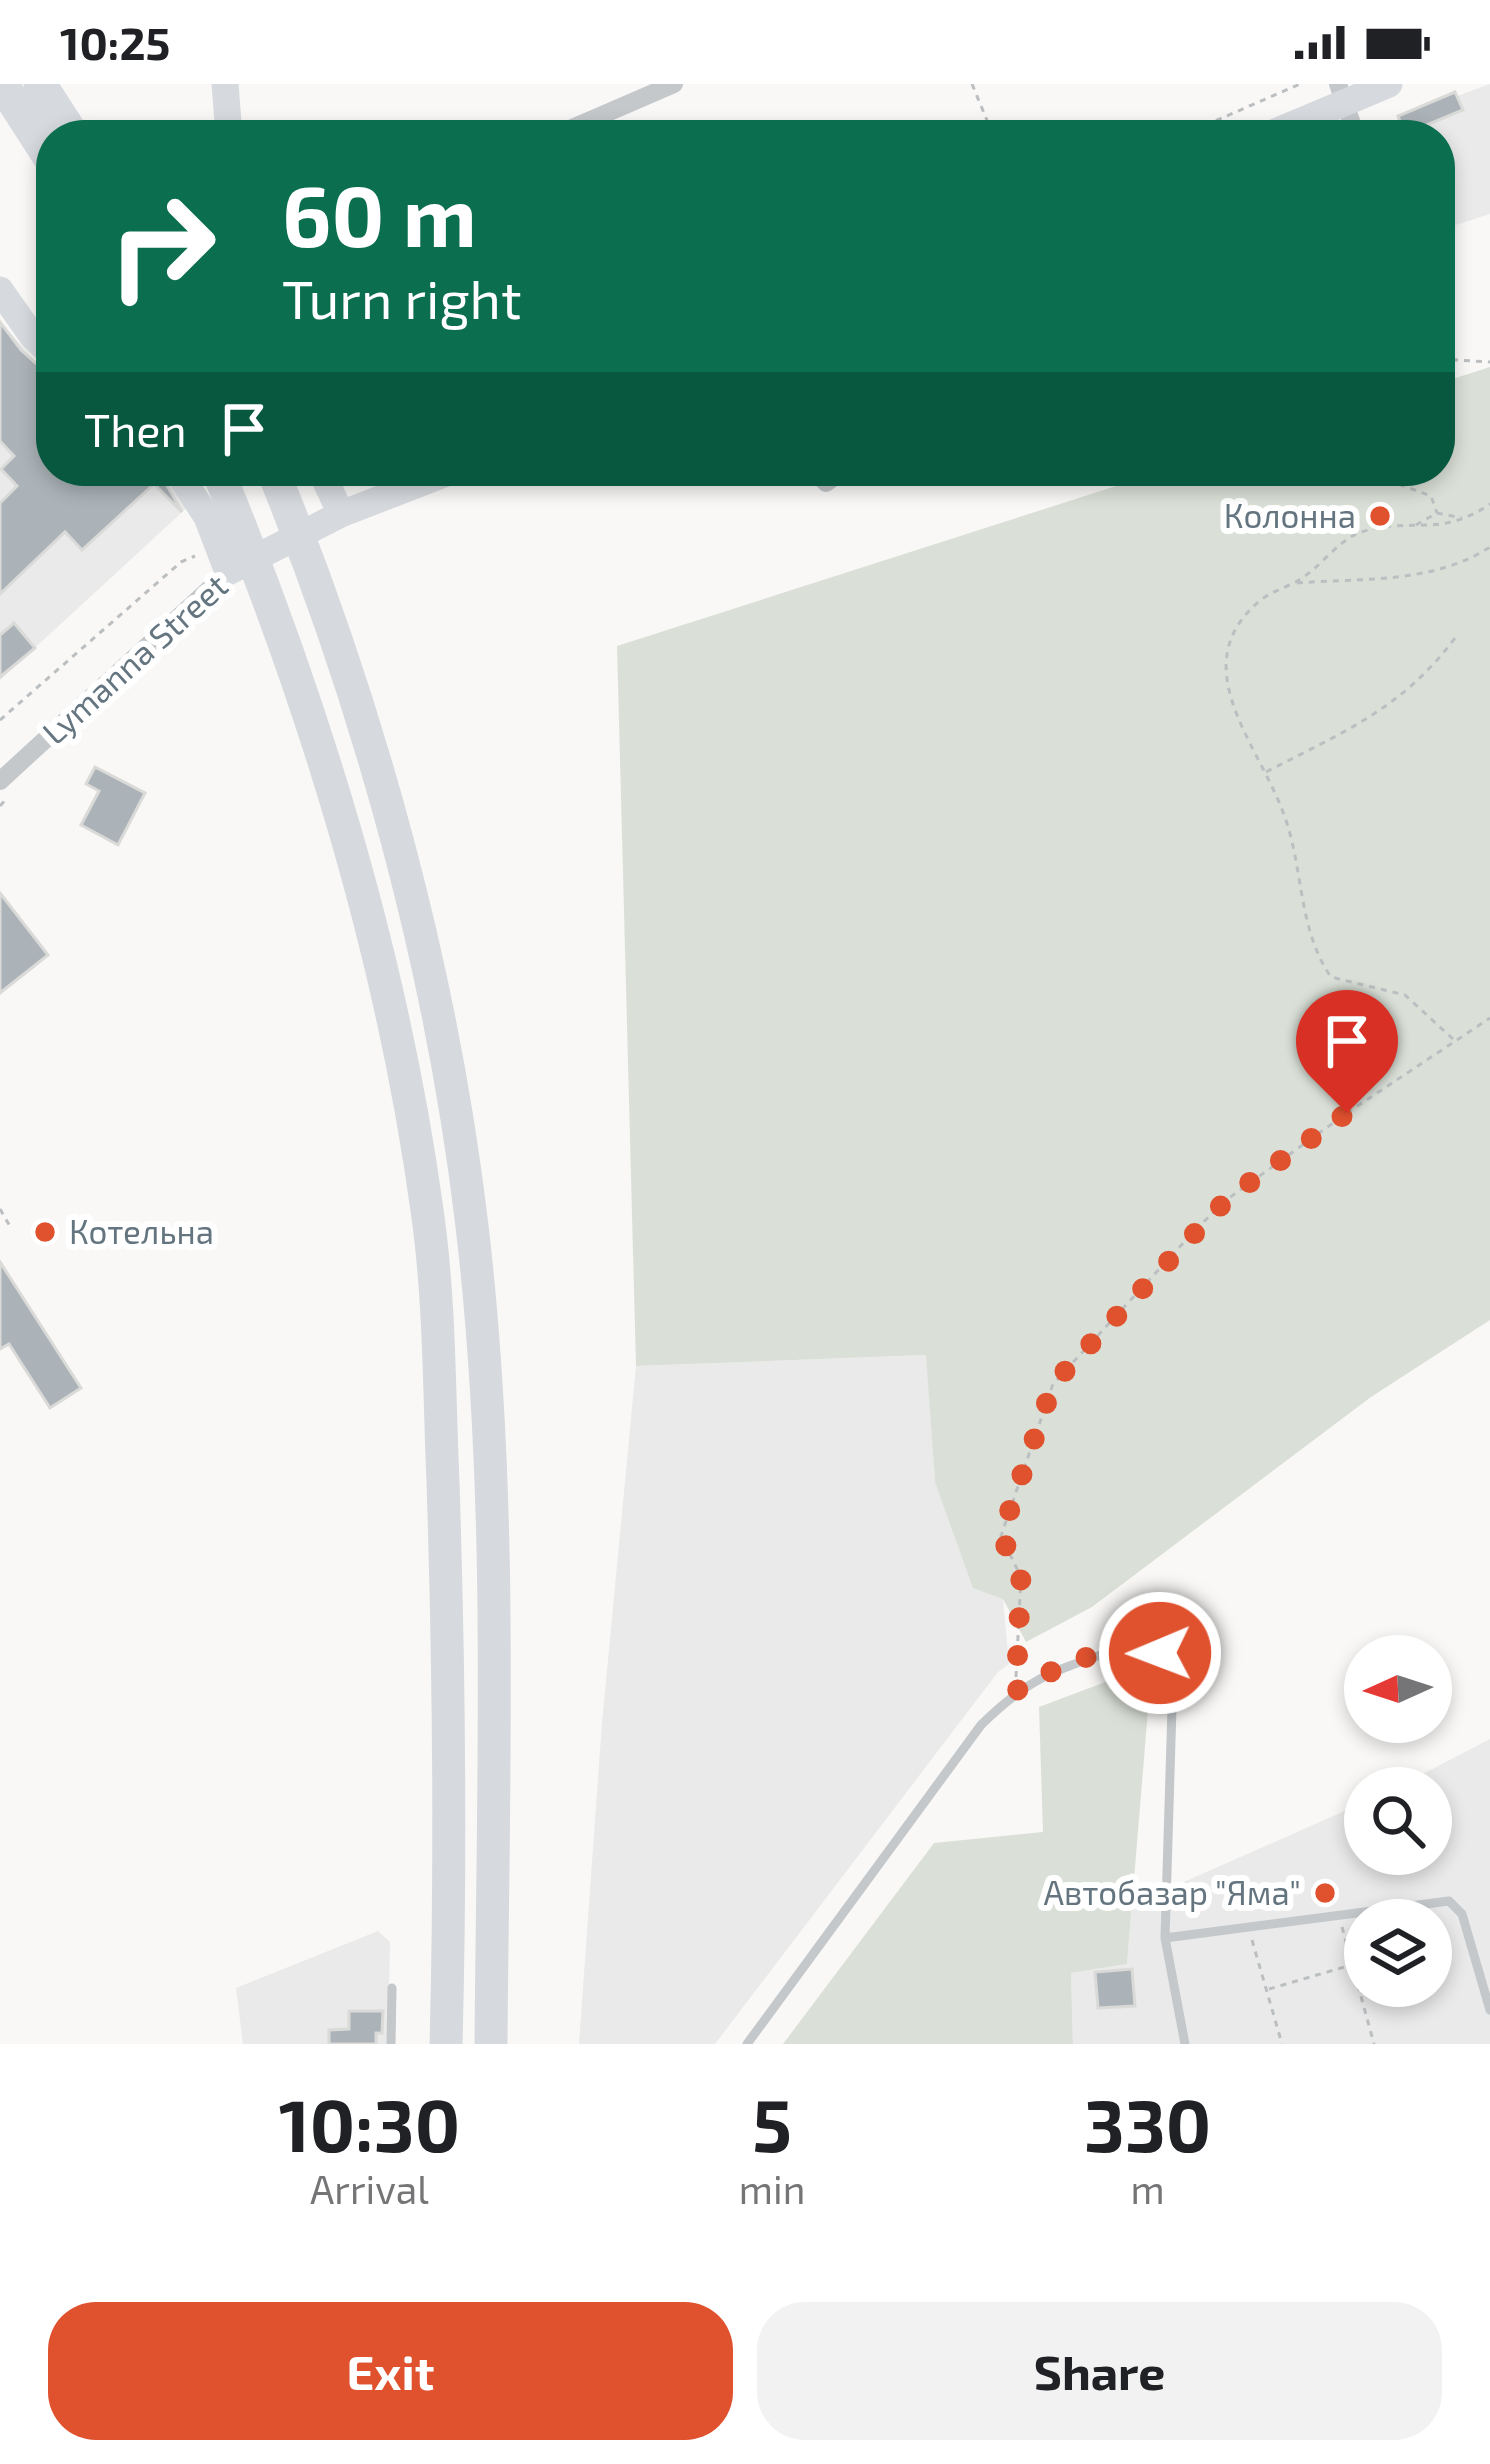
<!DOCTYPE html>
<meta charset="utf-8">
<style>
:root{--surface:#fff;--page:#f2f2f2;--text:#202124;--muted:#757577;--accent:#e0512e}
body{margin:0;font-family:"Exo 2",sans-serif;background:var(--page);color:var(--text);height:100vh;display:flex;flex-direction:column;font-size:45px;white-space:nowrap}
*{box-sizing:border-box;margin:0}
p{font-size:39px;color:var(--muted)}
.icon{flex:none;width:66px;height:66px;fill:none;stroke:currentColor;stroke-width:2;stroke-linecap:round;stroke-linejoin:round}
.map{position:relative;height:1960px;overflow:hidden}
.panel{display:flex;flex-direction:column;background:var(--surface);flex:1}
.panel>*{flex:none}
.guide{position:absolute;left:36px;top:36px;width:1419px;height:366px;border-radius:48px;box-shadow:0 6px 18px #0003;background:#0b6e4f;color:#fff;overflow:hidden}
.needle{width:78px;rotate:267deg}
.fabs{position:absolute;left:1344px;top:1551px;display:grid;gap:24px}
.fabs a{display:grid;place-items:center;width:108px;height:108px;border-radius:50%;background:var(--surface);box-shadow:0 6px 18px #0003;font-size:60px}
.pin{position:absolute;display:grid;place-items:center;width:102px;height:102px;color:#fff;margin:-123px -51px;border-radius:50% 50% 50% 0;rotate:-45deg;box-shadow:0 0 12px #0007}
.pin .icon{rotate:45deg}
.me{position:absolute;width:132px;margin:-66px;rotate:269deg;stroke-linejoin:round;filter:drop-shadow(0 0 9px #0008)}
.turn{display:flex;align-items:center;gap:42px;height:252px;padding:0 48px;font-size:54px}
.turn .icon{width:156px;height:156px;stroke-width:2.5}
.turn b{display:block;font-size:84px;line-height:102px}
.then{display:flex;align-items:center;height:114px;padding:0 48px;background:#0003;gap:24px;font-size:45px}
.eta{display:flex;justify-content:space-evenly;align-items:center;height:204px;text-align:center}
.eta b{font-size:72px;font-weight:700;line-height:84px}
.cta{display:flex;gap:24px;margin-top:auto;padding:24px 48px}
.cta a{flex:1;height:138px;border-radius:48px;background:var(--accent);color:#fff;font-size:48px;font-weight:700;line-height:138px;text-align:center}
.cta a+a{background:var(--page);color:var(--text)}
.status{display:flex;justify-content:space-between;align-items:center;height:84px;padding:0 60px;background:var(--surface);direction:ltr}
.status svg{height:33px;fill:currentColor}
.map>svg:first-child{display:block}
</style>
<div class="status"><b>10:25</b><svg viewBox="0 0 49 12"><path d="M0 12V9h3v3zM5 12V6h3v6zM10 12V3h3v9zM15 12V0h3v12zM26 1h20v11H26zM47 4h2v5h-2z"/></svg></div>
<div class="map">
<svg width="1490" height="1960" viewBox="0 0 1490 1960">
<rect width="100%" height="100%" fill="#f9f8f6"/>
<path fill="#e9eae9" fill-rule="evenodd" d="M1490,0V130L1440,146V51H1366L1455,8L1457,12Z
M0,238L51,293V387H161L191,420L0,596Z
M927,1271L935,1398L1003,1515L1009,1580L998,1588L715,1960H579L602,1639L636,1282Z
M1490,1655V1960H1073L1071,1889L1127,1880L1132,1821L1365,1718V1770H1431V1704H1396ZM1365,1836H1431V1902H1365Z
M378,1847L390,1858L388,1960H243L236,1904Z"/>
<path fill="#dae0d7" d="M1490,283V1236L1371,1313L1092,1523L1026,1558L1003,1515L973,1504L935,1398L926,1271L636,1282L617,562L1163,387H1440V299Z
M1124,1591L1150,1602L1127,1880L1071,1889L1073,1960H783L934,1759L1043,1748L1039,1623Z"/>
<path fill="#abb3b8" stroke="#dadad8" stroke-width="3" d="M1455,8L1463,26L1405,50L1398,32Z
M0,238L21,266L51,293V387H159L182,428L154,400L82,466L65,448L0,510V419L17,402L1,385L14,372L0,357Z
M14,539L35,564L0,593V551Z
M95,683L145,709L118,761L81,741L99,707L86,700Z
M0,809L48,871L0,909Z
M0,1178L81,1304L50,1324L9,1260L0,1265Z
M1132,1885L1135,1922L1098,1924L1095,1888Z
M349,1927H383L382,1949H376V1960H329V1946L349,1945Z"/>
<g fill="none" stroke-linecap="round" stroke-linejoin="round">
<path stroke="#bcbfc1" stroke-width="3" stroke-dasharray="6 6" stroke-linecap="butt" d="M972,0L993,51
M1183,51L1300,0
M1440,275L1490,278
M1400,387L1401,401L1431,412L1437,429
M475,393L490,387
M348,397L377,387
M1416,441L1437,429L1462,434
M1297,499C1362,494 1433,500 1490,463
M0,636L181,478L195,472
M1266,688C1343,648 1402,625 1455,554
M0,722L8,713
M1453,955L1405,911L1331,893C1297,844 1304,782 1283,728C1257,658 1182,579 1262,515C1274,506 1289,503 1302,494C1321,482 1338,457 1359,449C1406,431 1438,456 1490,420
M0,1125L11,1144
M1016,1593L1021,1493L1001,1452L1053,1300L1199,1142L1229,1114L1347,1029L1490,934
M1342,1843L1374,1960
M1252,1856L1282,1960
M1431,1858L1452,1852
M1269,1905L1365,1877"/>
<path stroke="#c4c8cb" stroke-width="9" d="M1165,1854L1449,1817L1462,1830L1490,1926
M391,1960L392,1904
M747,1960L981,1641C1032,1591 1056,1586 1122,1564L1137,1563L1160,1569L1173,1591L1165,1854L1185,1960"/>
<path stroke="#c4c8cb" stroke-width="18" d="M1338,0L1356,51
M556,51L674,0
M815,387L826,399L843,387
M0,697L228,488"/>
<path stroke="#d6dade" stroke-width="27" d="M225,0L229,51
M1268,51L1389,0
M0,206L33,253L51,270
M177,387L207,433L228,488L341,430L452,387
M321,387L341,430"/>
<path stroke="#d6dade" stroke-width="33" d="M2,0L51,76
M40,0L73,51
M218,387C316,625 392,871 427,1126C440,1215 439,1308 443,1398C449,1585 451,1773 446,1960
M273,387C370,625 442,887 472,1142C504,1413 493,1688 491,1960"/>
</g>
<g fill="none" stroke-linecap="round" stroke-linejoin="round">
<path stroke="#e0512e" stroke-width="21" stroke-dasharray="0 37.8" d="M1160,1569C1120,1552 1051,1585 1016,1607L1021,1492L1001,1452L1053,1300L1228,1114L1347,1029"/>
</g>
<g fill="#e0512e" stroke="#fff" stroke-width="4.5">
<circle cx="1380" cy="432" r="12"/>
<circle cx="45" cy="1148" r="12"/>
<circle cx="1325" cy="1809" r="12"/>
</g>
<g text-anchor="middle" stroke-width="12" stroke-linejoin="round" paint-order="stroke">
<g font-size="33" fill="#647580" stroke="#fff" text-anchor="end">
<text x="1356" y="444">Колонна</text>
<text x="69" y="1160" text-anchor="start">Котельна</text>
<text x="1301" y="1821">Автобазар "Яма"</text>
</g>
<g font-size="33" fill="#647580" stroke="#fff">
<text transform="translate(135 575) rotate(-42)" y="12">Lymanna Street</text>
</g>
</g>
</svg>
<div class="fabs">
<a><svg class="needle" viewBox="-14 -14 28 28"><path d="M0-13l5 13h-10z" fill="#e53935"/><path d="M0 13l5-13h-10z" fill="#757577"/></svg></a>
<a><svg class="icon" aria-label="search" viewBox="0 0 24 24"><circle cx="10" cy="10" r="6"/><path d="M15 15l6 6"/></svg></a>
<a><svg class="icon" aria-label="layers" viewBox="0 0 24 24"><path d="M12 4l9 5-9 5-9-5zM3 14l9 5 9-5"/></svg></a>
</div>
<div class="pin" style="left:1347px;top:1029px;background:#d93025"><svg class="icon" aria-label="arrive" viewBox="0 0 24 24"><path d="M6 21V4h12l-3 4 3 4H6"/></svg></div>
<svg class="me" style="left:1160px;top:1569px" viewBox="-20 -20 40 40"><circle r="17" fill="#e0512e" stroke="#fff" stroke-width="3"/><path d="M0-11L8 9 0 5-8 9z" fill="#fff"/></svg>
<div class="guide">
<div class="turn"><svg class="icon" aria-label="right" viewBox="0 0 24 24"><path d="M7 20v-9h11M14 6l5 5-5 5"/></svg><div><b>60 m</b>Turn right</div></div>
<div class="then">Then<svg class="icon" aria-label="arrive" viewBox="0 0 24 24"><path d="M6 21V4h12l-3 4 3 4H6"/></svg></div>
</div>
</div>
<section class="panel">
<div class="eta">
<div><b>10:30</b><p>Arrival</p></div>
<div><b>5</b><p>min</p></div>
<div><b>330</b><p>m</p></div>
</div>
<div class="cta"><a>Exit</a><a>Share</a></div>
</section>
